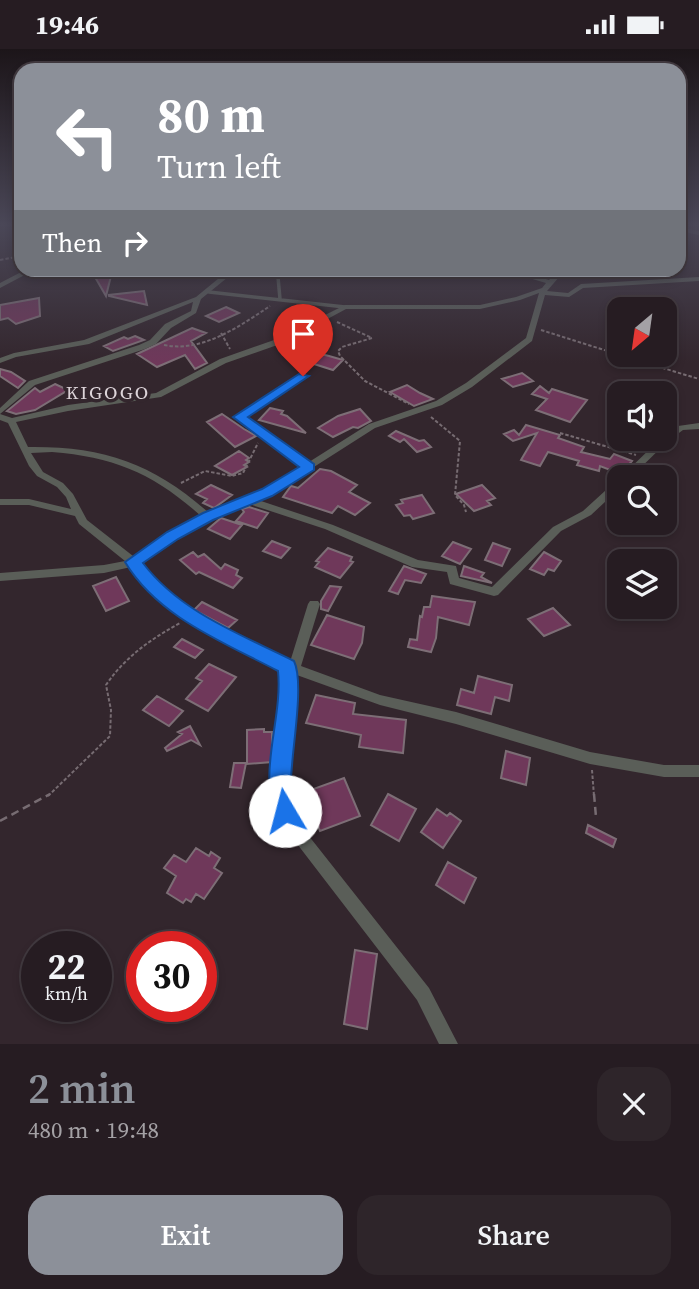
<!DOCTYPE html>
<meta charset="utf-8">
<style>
:root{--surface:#261c22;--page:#2e252a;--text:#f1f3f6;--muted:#a4a1a5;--line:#423a40;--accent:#8c9099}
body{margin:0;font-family:"Source Serif 4",serif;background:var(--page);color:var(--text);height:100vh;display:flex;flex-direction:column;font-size:26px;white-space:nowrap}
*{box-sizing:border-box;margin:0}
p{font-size:23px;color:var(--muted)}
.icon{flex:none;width:38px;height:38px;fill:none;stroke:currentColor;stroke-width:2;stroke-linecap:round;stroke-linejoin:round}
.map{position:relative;height:995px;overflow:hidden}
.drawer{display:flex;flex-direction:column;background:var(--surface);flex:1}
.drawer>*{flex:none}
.hud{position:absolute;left:14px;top:14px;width:672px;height:214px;border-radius:21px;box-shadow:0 4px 10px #0003,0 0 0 2px var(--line);background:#8c9099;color:#fff;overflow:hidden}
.needle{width:46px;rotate:209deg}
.tools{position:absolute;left:607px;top:248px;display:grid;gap:14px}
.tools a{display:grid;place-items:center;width:70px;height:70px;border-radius:14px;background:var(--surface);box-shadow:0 4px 10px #0003,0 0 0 2px var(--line);font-size:35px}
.speed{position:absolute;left:21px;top:882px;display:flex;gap:14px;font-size:35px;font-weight:700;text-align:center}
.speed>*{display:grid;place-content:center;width:91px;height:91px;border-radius:50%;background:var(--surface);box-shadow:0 4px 10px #0003,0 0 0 2px var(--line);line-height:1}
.speed small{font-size:18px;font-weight:400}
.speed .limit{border:10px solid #d22;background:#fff;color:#111}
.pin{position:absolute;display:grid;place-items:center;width:60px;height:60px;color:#fff;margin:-72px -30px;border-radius:50% 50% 50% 0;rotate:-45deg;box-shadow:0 0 7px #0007}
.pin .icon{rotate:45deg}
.me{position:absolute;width:77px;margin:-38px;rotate:352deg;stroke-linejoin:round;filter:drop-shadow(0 0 5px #0008)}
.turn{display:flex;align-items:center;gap:24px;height:147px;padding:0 28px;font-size:32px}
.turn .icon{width:91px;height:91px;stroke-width:2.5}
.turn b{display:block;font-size:49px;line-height:60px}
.then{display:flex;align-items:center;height:66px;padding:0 28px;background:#0003;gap:14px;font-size:26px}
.round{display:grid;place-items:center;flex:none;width:74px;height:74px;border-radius:21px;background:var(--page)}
.headline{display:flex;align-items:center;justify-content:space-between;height:119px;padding:0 28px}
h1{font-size:42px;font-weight:600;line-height:52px;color:var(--accent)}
.cta{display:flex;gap:14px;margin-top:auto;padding:14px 28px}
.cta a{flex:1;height:80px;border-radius:21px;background:var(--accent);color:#fff;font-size:28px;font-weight:600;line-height:80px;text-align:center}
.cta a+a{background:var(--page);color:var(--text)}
.status{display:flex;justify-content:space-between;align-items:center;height:49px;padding:0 35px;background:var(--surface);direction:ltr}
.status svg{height:19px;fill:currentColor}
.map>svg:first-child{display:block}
</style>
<div class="status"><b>19:46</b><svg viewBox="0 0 49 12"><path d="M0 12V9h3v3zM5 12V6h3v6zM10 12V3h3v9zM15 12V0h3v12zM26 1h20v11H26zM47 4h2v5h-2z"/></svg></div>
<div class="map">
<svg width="699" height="995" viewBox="0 0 699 995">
<rect width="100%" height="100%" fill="#33262d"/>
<path fill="#6f385a" stroke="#7d6e76" stroke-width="2" d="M97,220H107L111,227L106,247L95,228Z
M144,242L147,256L109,247V246Z
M39,249L40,267L16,275L8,269L0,271V256Z
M226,258L239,264L219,273L206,267Z
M192,279L206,284L191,292L207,314L195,320L185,306L157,318L137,305Z
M135,287L144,291L113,302L104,297L124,288L128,290Z
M321,305L329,307L343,311L333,321L311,314Z
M0,320L11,323L25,332L18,339L0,327Z
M522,324L533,332L513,338L502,330Z
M55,335L68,341L35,361L16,365L7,362L35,339L40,343Z
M407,336L420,344L433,350L414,357L390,343Z
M540,337L549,344L552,340L587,351L570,373L536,361L547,350L532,345Z
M270,359L283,362L281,365L287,367L306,384L259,371Z
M360,360L371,372L358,379L353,378L333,388L318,379L338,367Z
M222,365L244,380L256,387L235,398L207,373Z
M526,376L560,386L558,389L584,398L581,403L610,410L614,405L632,412L621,425L600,417L599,422L577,416L579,412L548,403L540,417L521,411L537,384L513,392L504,385L514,381L519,386Z
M396,382L419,392L424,391L431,398L417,403L404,390L400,393L389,387Z
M239,402L249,409L246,411L249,413L244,416L247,418L232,426L215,417Z
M320,420L331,422L357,436L349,443L370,454L355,466L338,457L332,464L283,448L291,437L298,439Z
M211,436L232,446L214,459L203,454L207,450L196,445Z
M482,436L495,449L487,452L491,456L474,462L456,445Z
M422,446L434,464L413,470L410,466L404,467L396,456L403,454L401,451Z
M249,458L268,464L257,479L236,472L244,463L242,460Z
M221,469L242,476L230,490L208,480Z
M272,492L290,499L281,509L263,502Z
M453,493L471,500L460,515L442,507Z
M493,494L510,500L502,517L485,511Z
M328,499L352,508L350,512L353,513L340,529L315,518L319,513L316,512Z
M193,503L198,508L204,505L221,520L225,515L238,521L236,526L242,529L233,539L199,523L196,525L180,511Z
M544,503L561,512L554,522L548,520L544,526L530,520Z
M404,517L426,525L421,534L405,531L398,545L389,542Z
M464,517L484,524L481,528L492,534L461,527Z
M116,528L129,552L106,562L93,537Z
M330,537L341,538L328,562L321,560V552Z
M432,547L475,553L469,576L438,568L436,589L431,603L408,598L410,590L417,591L420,567L422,568L424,558H430Z
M202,553L237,571L228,579L194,561Z
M553,559L570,576L544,587L528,570Z
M327,566L364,578L362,594L354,610L311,596Z
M182,590L203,601L195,609L174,598Z
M209,615L236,628L208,662L186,650L202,632L196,629Z
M478,627L512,636L509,652L495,648L491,665L457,656L461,640L474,644Z
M316,646L355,654L353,665L406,671L403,704L359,698L361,686L306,674Z
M157,647L183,662L169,677L143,661Z
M190,677L200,696L191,691L167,702L165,699L182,685L178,683Z
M264,680V683H272V713L247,715V681Z
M506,702L530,709L526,736L501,729Z
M234,714H246L241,739L230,738Z
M344,729L360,767L320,782L305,743Z
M388,745L416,760L399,792L371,776Z
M437,760L447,767L450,764L461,772L443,799L421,783Z
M588,776L616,790L613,798L586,784Z
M196,799L209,807L211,803L220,809L214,819L222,824L204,850L196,845L191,853L186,850L183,854L167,844L176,827L164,819L174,806L186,813Z
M448,813L476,829L464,854L436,836Z
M355,901L377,905L367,980L344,975Z"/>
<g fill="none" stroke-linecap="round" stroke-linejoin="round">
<path stroke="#776c72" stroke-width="2" stroke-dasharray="3.5 2" stroke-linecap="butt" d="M16,181H21
M0,211L21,207
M337,273L372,289L342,298L338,302L340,307L365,332L409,355
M541,281L620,306
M221,284L230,300
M164,296C202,304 240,277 270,257
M620,306L699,330
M431,368L460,392L455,446L464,456L466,463
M560,384L636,406
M181,434L205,422L232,427L243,424L258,394
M592,721L594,747
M48,747L110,687L111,661L106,636C125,608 151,590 180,574"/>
<path stroke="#776c72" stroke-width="2.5" stroke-dasharray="8 5" stroke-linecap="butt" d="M594,745L596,768
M0,772L50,745"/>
<path stroke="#5a5e58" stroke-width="3.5" d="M209,243L345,258
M280,250L278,228L287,220"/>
<path fill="#5a5e58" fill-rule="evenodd" d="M679,178L699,182V186L679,182Z
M27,220H36L0,239V234Z
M230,220H238L201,250L196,264L171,279L156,295L145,300L35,336L0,365L12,369L68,356L156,344L220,310L277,290L345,256H480L516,248L542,239L546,234L499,220H511L549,231L559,220H566L547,242L568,244L581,235L699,228V232L583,239L569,248L545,246L532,292L472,338L442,356L375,379L270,446L258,451L333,476L418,511L456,517L459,529L492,538L553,478L583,462L617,431L620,430V439L591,466L561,482L498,546L494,547L450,535L447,523L412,518L325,480L249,455L212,470L139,514L153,532L194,565L290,613L308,555L310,552H318L320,555L301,617L380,646L456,663L590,703L664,716H699V728H664L590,715L456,675L380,656L294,625L295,632C290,681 281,730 301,777L429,939L458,995H439L417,951L291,787C273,746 272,718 277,674C280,656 283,638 281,620L186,571L145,538L131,518L104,524L0,532V524L104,516L125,512L79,475L75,467L29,456H0V450H29L71,460L66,448L57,438L37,427L29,417L8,374L0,371V359L29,332L139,296L150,291L165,275L191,262L193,253L89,295L16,308L0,314V309L14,304L84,291L196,248ZM539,244L526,289L466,334L436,352L369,375L309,413L246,368L306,329V325H300L237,366V370L302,417L264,442L209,464C153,414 103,397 28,398L16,373L68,362L161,348L226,314L283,294L346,260H480L520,251ZM52,403C115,408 154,425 201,467L133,507L87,471L73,445L63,434L43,423L31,404Z
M699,374V380L683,381L668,392L630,429H620L660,390H665V386L678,377Z"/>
</g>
<linearGradient id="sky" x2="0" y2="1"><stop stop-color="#1c1519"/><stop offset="0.56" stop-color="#4a4757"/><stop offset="1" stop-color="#4a4757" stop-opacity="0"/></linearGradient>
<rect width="699" height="314" fill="url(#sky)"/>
<path fill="#1a73e8" stroke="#114b97" stroke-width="2" d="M299,325L309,327L248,368L314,415V421L272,447L213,471L178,490L143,514C180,563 240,585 294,612C305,635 291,704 291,733C291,746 299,757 293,770L285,773L277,770C257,723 283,670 278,622C223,593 158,568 125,513L167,483L203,464L262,440L299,418L233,368Z"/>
<g text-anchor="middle" stroke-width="7" stroke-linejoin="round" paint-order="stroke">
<g font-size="19" letter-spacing="2" fill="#ddd4d9" stroke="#33262d">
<text x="108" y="350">KIGOGO</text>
</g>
</g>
</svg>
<div class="tools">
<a><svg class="needle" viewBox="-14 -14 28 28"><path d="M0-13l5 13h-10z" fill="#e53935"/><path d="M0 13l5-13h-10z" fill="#a4a1a5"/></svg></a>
<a><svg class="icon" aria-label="sound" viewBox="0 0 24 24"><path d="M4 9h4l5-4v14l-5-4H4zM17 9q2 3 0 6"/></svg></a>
<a><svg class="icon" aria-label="search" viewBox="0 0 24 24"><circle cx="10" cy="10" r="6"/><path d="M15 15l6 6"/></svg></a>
<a><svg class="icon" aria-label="layers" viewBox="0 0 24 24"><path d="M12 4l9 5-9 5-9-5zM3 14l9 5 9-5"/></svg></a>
</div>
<div class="speed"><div>22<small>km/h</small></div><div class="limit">30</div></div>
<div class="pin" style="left:303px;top:327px;background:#d93025"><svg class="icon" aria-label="arrive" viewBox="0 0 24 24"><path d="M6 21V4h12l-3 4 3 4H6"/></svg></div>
<svg class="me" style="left:285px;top:762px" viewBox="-20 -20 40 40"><circle r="19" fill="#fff"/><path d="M0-13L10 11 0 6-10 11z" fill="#1a73e8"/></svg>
<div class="hud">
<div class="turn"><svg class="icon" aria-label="left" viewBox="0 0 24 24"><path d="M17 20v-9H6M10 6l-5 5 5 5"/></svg><div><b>80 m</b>Turn left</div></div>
<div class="then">Then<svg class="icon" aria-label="right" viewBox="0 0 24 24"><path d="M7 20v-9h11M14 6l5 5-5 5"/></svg></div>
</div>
</div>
<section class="drawer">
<div class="headline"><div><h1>2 min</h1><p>480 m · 19:48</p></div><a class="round"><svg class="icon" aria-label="close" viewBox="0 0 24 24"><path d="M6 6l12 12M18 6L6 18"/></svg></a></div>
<div class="cta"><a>Exit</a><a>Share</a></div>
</section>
